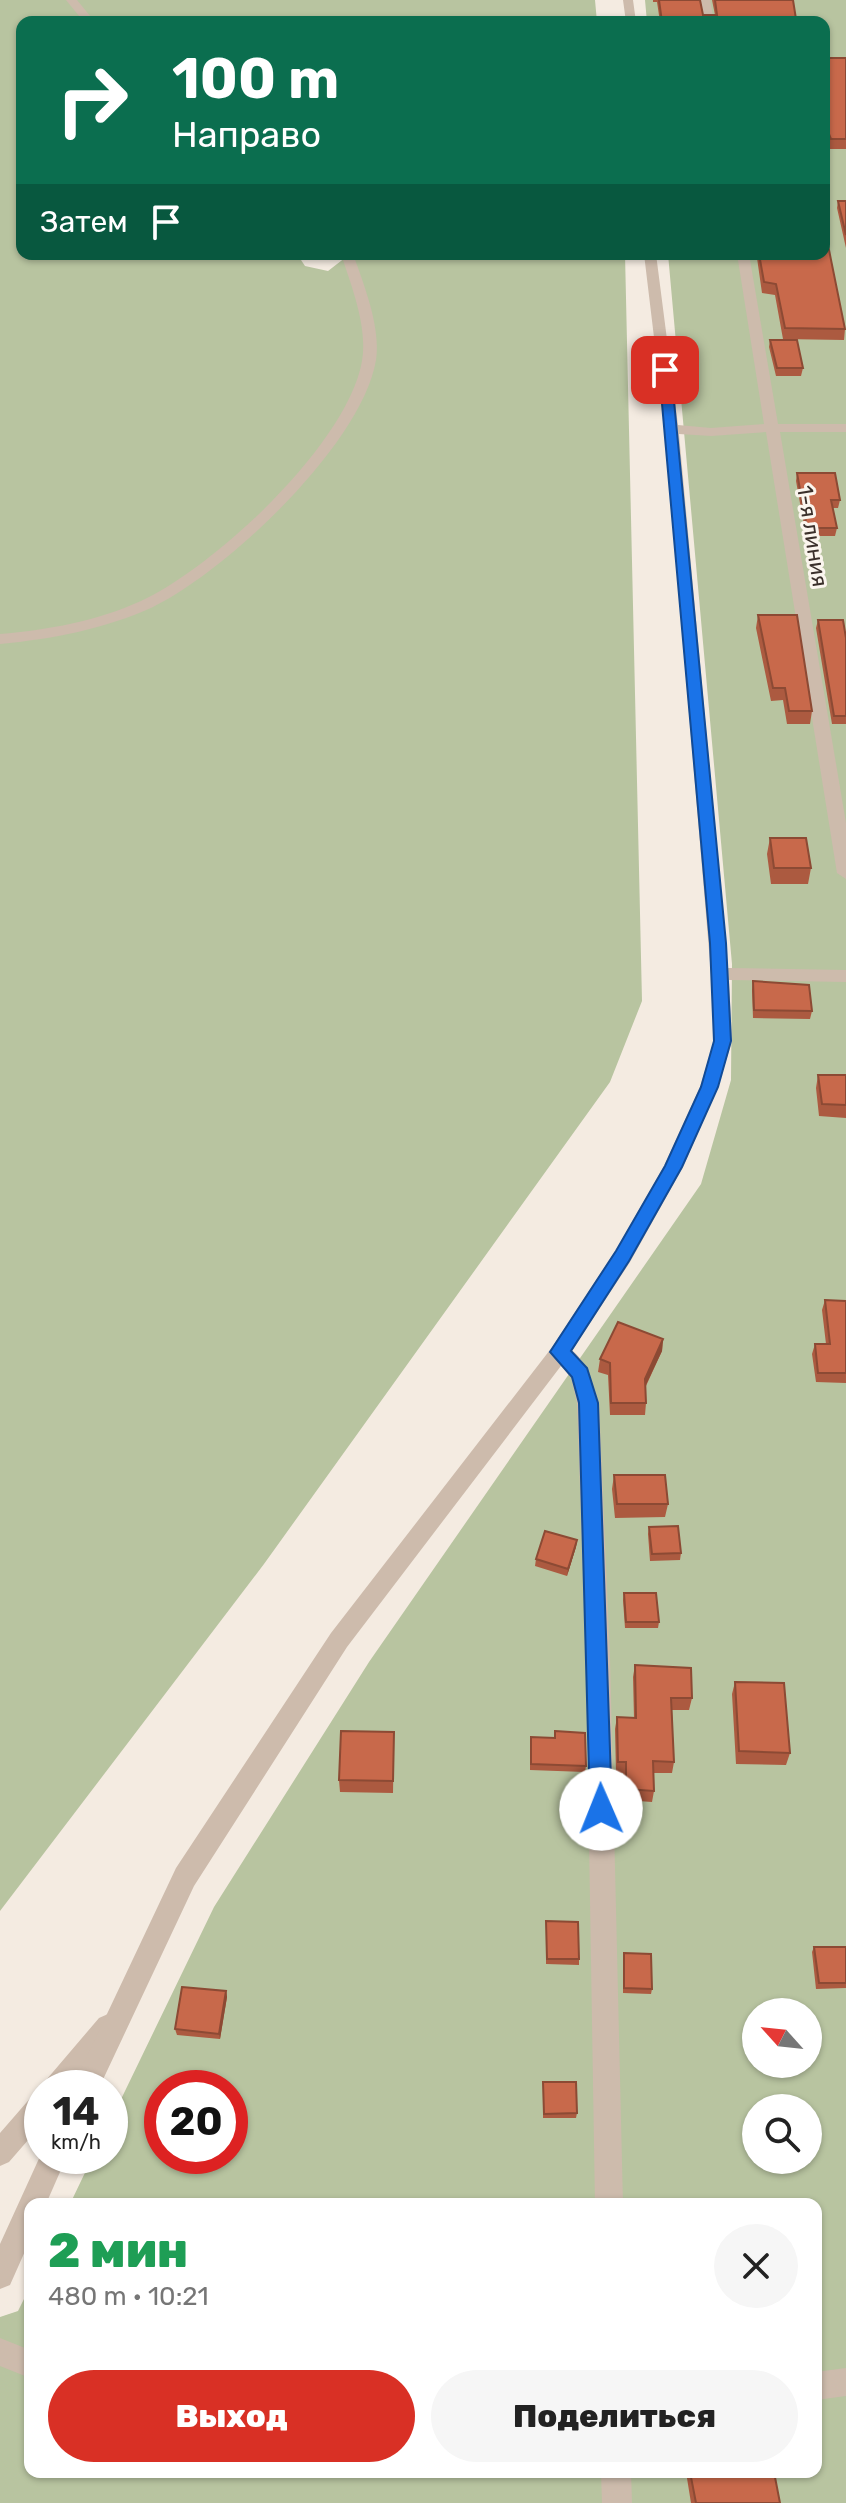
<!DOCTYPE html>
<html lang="ru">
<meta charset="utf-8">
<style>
:root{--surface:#fff;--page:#f6f6f6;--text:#222;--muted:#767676;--accent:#d93025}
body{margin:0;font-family:Rubik,sans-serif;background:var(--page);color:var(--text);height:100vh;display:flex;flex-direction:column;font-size:30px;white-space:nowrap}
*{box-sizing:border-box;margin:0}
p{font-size:26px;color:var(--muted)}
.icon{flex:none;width:44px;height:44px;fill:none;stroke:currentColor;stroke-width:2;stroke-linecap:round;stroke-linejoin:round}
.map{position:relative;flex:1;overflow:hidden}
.sheet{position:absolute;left:24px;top:2198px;width:798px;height:280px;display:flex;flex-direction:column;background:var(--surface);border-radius:16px;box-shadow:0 2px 6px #0004}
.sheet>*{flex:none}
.banner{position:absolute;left:16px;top:16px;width:814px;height:244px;border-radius:16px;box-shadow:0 2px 6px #0004;background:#0b6e4f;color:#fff;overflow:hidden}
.needle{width:52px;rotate:297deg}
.tools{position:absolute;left:742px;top:1998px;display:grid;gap:16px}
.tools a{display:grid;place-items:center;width:80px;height:80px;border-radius:50%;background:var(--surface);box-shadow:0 2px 6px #0004;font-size:40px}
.speed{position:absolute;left:24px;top:2070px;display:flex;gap:16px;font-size:40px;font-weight:700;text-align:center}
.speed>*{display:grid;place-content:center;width:104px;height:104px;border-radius:50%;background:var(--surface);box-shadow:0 2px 6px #0004;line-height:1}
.speed small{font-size:20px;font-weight:400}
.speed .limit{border:12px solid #d22;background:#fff;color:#111}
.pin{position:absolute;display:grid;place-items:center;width:68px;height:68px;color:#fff;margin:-34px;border-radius:16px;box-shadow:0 4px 12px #0006}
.me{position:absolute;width:88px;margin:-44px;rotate:359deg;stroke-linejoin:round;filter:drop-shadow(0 0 6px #0008)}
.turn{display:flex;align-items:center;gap:28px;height:168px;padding:0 24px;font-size:36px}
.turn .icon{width:104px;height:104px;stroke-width:2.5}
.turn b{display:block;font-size:56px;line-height:68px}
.then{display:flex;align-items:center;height:76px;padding:0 24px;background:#0003;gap:16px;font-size:30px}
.round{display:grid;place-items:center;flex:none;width:84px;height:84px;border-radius:42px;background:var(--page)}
.overview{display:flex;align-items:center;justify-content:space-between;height:136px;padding:0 24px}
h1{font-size:48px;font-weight:800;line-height:60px;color:#1e9e55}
.action{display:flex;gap:16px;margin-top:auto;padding:16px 24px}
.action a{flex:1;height:92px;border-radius:48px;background:var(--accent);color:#fff;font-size:32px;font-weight:800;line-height:92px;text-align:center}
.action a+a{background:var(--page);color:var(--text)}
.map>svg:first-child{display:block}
</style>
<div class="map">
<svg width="846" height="2503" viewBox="0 0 846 2503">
<rect width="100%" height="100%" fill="#f4ebe1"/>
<path fill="#b8c4a0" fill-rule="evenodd" d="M0,0H595L597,22H22V254H297L305,266L328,271L350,254H625L642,1001L610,1082L264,1564L0,1911Z
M645,0H846V2503H0V2317L18,2311L30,2287V2472H816V2204H70L93,2156H110V2122L214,1907L369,1662L701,1184L731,1080L732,964L668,254H824V22H647ZM756,2012H808V2064H756ZM162,2088H230V2156H162ZM756,2108H808V2160H756Z"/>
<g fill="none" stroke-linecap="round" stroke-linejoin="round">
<path fill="#cdbbac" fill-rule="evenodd" d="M66,0H77L95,22H84Z
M341,254H353C364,285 381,327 376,360C362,444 227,571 153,607C105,629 52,639 0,644V634C48,630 97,621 141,601C215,567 348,443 362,361C368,327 351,285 341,254Z
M560,1344C585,1352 592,1381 599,1403L610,1657L623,2204H595L586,1657L577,1403L571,1378L550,1352L553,1346Z
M108,2014L117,2018L121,2027L117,2036L73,2088H43L47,2079L99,2018Z
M42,2091V2124L9,2162L0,2166V2133L33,2095Z
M601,2472H631L632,2503H602Z"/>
<path fill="#cdbbac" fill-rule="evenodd" d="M623,0H633L636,22H626Z
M700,0H710L714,22H704Z
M644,254H656L678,425L711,428L764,424L737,254H749L778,424H846V432H780L846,823V879L837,873L766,432L711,436L679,434L728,968L846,970V982L729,980L732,1041L718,1087L683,1167L630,1262L567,1358L347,1647L194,1886L99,2088H72L176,1868L331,1633L553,1346L616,1250L664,1166L700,1087L714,1041L711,974L665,429Z
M42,2152V2156H67L46,2204H30V2240L10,2285L0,2289V2244Z
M0,2338L30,2350V2378L0,2366Z
M846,2368V2396L816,2400V2372Z"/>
</g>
<path fill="#ac5a40" d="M653,0H700L703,15H715L712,0H793L796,22H660L657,2H653Z
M824,58H846V149H830L824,134Z
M838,201H846V248L837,208Z
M725,254H736L735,258H725Z
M752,254H824L845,329L844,340L783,339L775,295L762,293L757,258H753Z
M770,340L803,368L801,376H776L769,347Z
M797,473L840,500L838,508H833L837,528L835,536H806L796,481Z
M758,615L812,711L810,724H787L783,700L771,701L756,628Z
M818,620L846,638V724H832L816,628Z
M770,838L811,868L808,884H771L767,854Z
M753,981L812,1011L810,1019L753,1018L752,990Z
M818,1075H846V1118L819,1116L816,1088Z
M825,1300L846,1301V1383L816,1382L812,1354L815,1344H826L822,1310Z
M663,1339L662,1351L646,1386V1403L645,1415H610L608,1375L598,1372L600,1359Z
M614,1475L668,1504L665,1517L615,1518L612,1489Z
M649,1527L681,1553L680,1560L650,1561L648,1534Z
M577,1540L576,1547L567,1576L535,1566L536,1559Z
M624,1593L659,1622L658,1628H625L623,1600Z
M635,1665L692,1698L689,1710H672L674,1762L672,1773H654V1791L652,1802L624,1800L623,1773H616L615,1729L617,1717L634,1718L633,1677Z
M735,1682L790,1753L786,1765L736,1764L732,1694Z
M394,1732L393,1793L340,1792L339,1780Z
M555,1738L586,1766L585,1772L530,1770V1743Z
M546,1921L579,1959V1965L546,1964Z
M814,1947H846V1988L816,1989L812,1952Z
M624,1953L652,1989L651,1994L623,1993V1958Z
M226,1991L227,1997L220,2039L177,2035L175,2029Z
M543,2082L577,2113L576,2118H543Z
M686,2472H774L780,2503H691Z"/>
<path fill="#8c4a34" d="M663,1339L662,1351L643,1391L645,1379Z
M577,1540L576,1547L567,1576L568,1569Z
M226,1991L227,1997L220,2039L219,2034Z"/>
<path fill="#c8694b" stroke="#8c4a34" stroke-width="2" d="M659,0H700L703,15H717L715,0H793L796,19H732L733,22H662Z
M824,58H846V139H831L824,122Z
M838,201H846V235Z
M824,244L828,245L845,329L785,328L776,284L764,282L759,254H824Z
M770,340H797L803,368H777Z
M797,473H835L840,500H831L837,528H807Z
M758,615H797L812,711H789L785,688H773Z
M818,620H843L846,638V716H834Z
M770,838H806L811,868H774Z
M753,981L809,985L812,1011L754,1010Z
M818,1075H846V1105L822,1104Z
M825,1300L846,1301V1373H818L815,1344H830Z
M618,1322L663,1339L645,1379L646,1403H611L610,1363L600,1359Z
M614,1475H665L668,1504H617Z
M678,1526L681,1553L652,1554L649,1527Z
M545,1531L577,1540L568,1569L536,1559Z
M624,1593H656L659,1622H626Z
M635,1665L691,1668L692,1698H671L674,1762L653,1761L654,1791L626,1789V1762H618L617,1717L636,1718Z
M735,1682L784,1683L790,1753L739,1751Z
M341,1731L394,1732L393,1781L339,1780Z
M555,1731L585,1733L586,1766L531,1764V1737L555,1738Z
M546,1921L578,1922L579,1959H547Z
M814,1947H846V1983H819Z
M624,1953L651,1954L652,1989L624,1988Z
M182,1987L226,1991L219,2034L175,2029Z
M543,2082H576L577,2113L544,2114Z
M690,2472H774L780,2503H696Z"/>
<path fill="#1a73e8" stroke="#114b97" stroke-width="2" d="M665,367L671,370L726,943L731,1041L718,1087L682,1167L629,1261L571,1351L587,1368L598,1403L612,1809L609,1817L601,1820L593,1817L590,1809L579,1403L572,1377L550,1352L616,1251L665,1166L701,1087L714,1041L710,943L659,370Z"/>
<g text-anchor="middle" stroke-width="6" stroke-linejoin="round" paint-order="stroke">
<g font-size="22" fill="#3b302b" stroke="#fbf5ee">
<text transform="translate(813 536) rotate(81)" y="8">1-я линия</text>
</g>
</g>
</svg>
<div class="tools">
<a><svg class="needle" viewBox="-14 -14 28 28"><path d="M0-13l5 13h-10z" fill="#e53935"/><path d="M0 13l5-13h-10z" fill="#767676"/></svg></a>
<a><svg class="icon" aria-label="search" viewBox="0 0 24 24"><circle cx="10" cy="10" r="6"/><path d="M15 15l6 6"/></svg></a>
</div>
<div class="speed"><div>14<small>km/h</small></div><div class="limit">20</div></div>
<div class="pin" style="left:665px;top:370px;background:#d93025"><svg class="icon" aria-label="arrive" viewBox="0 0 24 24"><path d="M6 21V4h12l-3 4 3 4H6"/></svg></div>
<svg class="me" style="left:601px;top:1809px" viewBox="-20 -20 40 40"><circle r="19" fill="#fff"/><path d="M0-13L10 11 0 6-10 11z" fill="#1a73e8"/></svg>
<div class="banner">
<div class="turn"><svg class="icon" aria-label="right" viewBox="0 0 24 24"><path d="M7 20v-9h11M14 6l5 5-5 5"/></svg><div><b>100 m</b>Направо</div></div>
<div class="then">Затем<svg class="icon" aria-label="arrive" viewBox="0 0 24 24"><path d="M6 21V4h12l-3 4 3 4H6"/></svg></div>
</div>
<section class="sheet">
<div class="overview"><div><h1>2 мин</h1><p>480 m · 10:21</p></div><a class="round"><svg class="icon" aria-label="close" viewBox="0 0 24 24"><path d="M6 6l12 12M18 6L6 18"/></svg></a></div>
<div class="action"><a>Выход</a><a>Поделиться</a></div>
</section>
</div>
